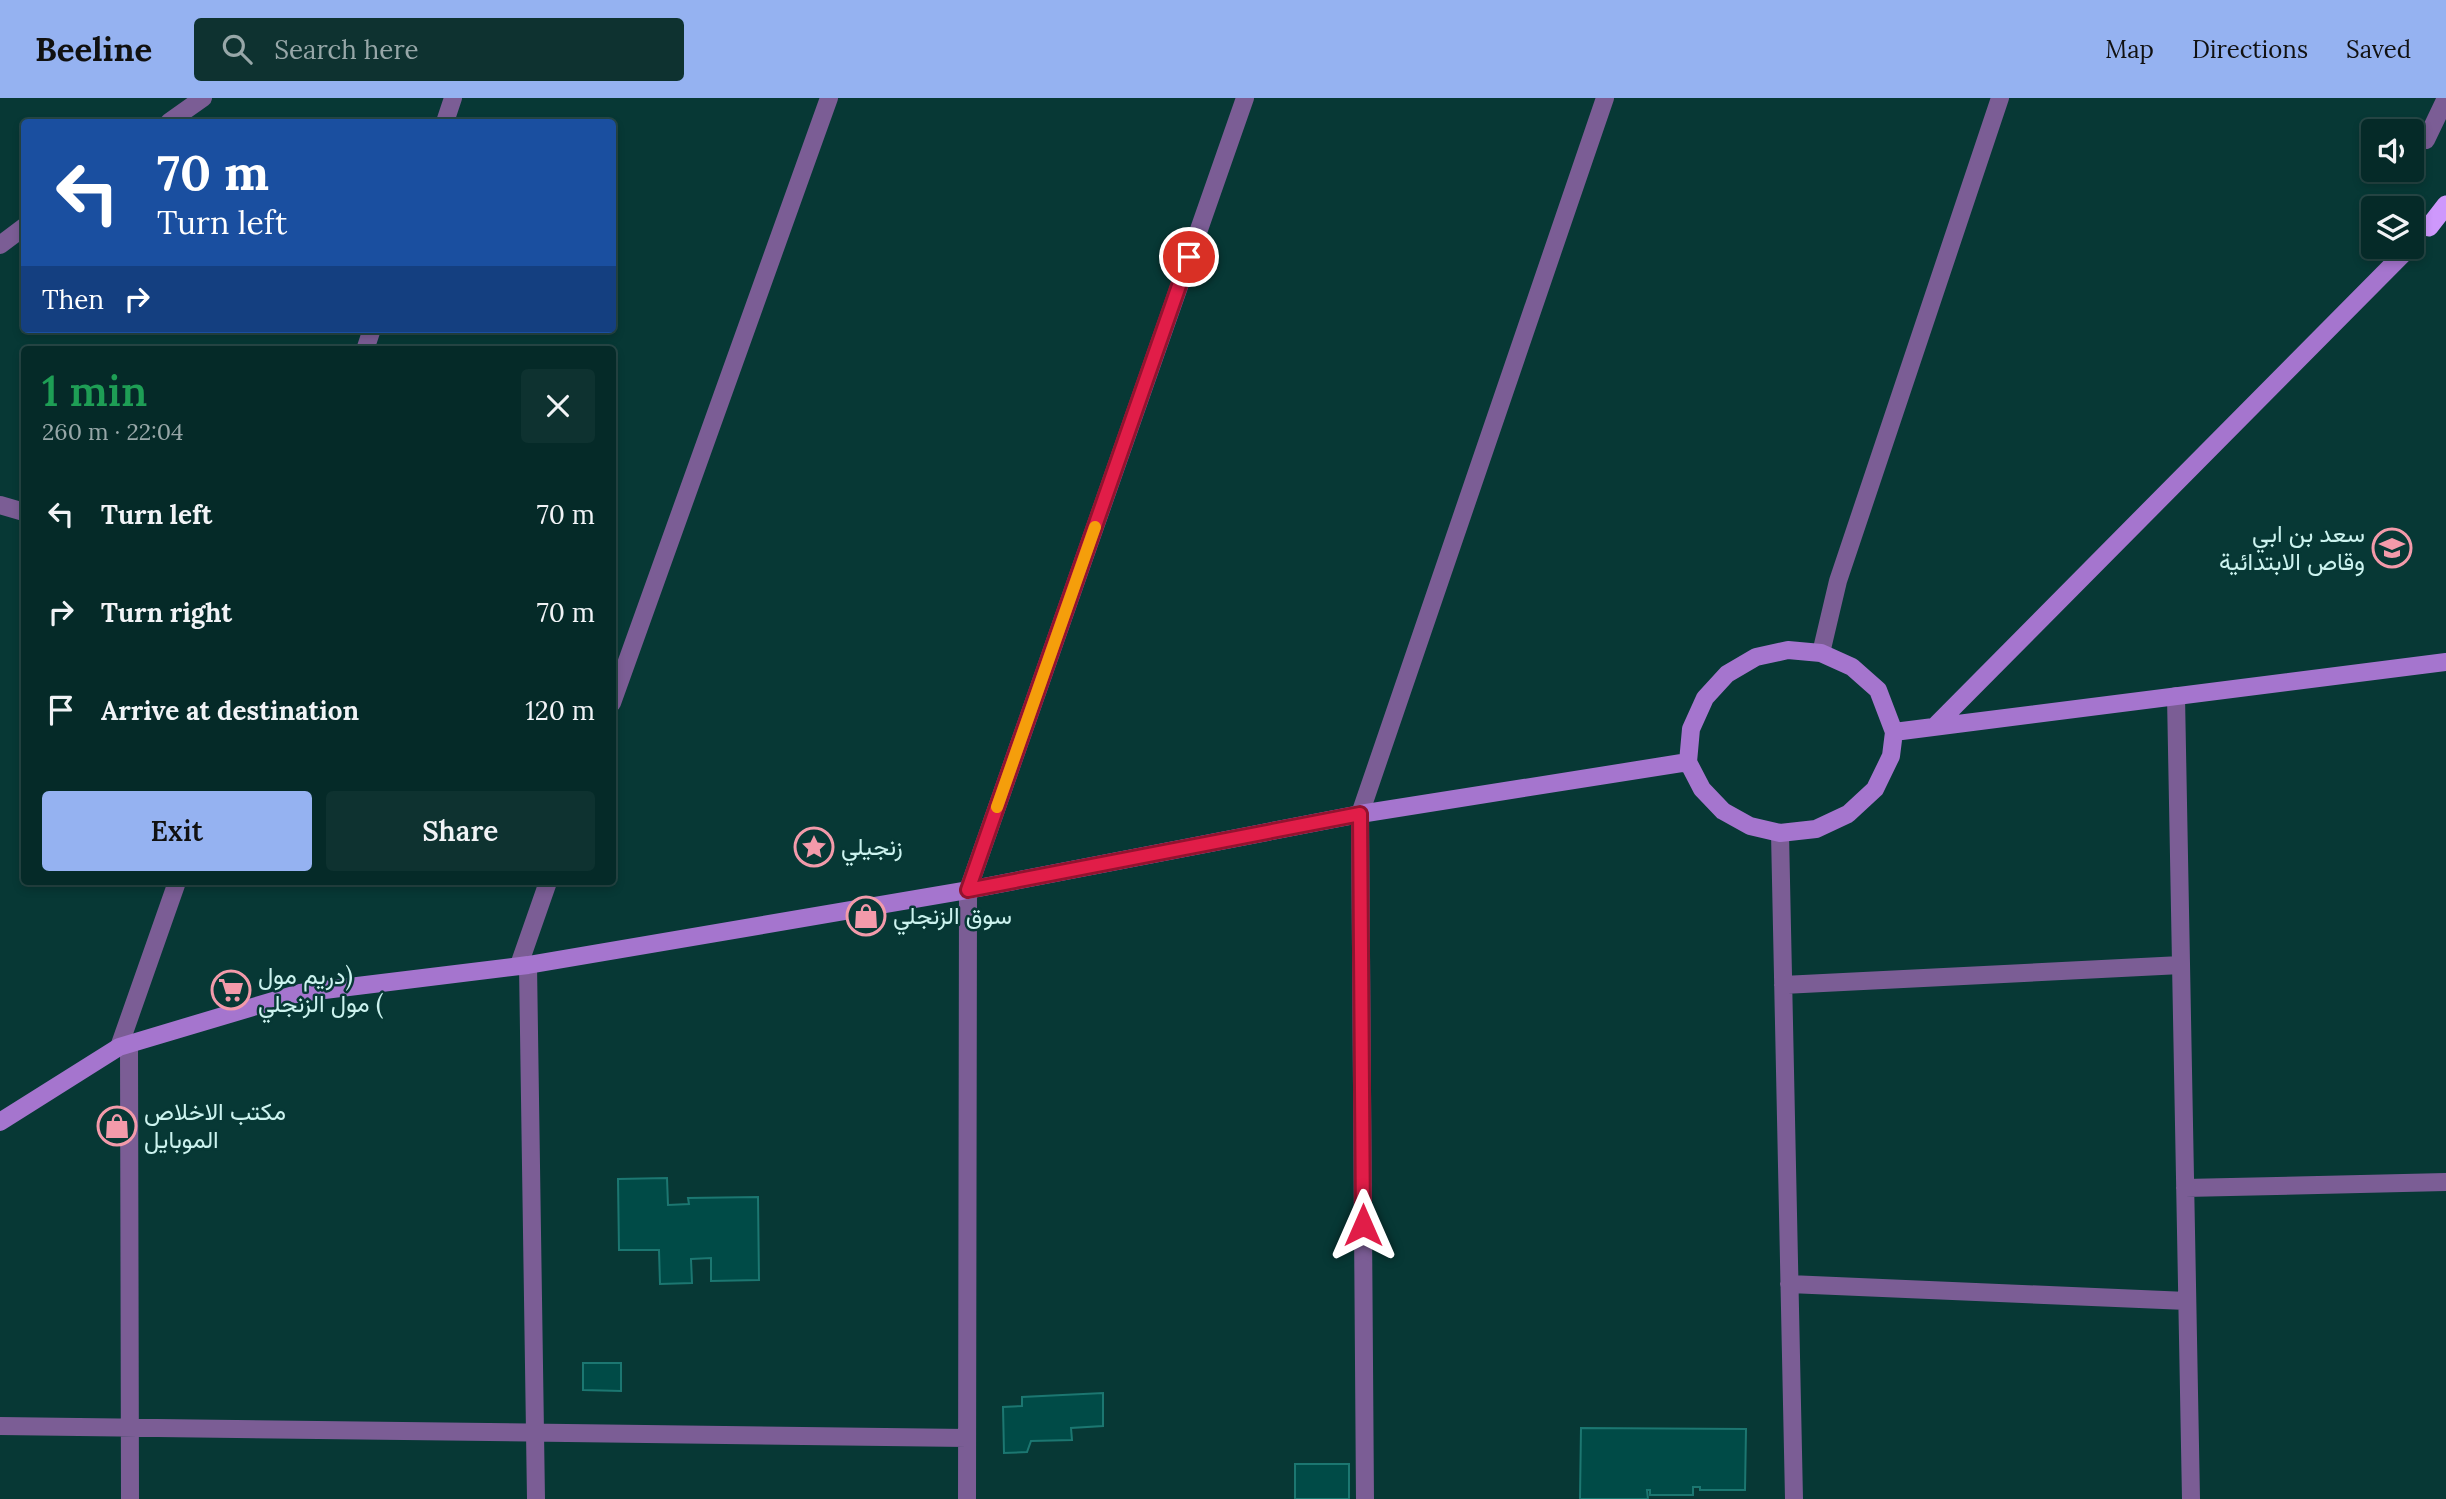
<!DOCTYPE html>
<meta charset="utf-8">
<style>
:root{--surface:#052a28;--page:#0e3230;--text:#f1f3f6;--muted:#97a7a8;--line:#264645;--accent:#95b2f1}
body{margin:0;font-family:Lora,Vazirmatn,serif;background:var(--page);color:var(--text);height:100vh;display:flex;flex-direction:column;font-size:26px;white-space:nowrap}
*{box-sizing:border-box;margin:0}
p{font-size:23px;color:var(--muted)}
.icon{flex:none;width:38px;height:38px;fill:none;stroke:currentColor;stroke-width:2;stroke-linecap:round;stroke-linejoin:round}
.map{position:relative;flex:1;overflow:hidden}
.panel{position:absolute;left:21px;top:248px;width:595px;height:539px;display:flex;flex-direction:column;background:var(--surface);border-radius:7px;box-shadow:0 4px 10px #0003,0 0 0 2px var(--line)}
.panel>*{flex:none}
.top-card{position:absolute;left:21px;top:21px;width:595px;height:214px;border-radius:7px;box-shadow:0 4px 10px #0003,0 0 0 2px var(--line);background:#1a4fa0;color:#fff;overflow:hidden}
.buttons{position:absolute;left:2361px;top:21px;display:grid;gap:14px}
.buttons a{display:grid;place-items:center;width:63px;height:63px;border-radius:7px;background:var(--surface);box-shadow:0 4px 10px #0003,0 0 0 2px var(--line);font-size:35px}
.pin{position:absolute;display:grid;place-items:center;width:60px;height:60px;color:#fff;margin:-30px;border:4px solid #fff;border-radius:50%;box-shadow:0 2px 7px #0007}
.me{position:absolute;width:77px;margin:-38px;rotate:0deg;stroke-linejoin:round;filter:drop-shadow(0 0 5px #0008)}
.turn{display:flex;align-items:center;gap:24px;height:147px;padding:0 21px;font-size:32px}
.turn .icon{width:91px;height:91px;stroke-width:2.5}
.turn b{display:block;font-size:49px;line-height:60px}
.then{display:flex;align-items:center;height:66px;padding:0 21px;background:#0003;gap:14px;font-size:26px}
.round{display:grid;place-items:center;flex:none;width:74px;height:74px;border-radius:7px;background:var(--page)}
.headline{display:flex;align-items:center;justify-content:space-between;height:119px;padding:0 21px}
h1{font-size:42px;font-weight:600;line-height:52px;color:#1e9e55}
.button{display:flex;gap:14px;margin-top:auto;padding:14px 21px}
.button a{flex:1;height:80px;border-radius:7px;background:var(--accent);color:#111;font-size:28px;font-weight:600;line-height:80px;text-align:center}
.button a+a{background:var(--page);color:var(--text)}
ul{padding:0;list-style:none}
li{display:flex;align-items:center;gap:21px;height:98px;padding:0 21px}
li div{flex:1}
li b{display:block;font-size:26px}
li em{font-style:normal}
header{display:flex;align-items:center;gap:42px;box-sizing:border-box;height:98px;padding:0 35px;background:var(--accent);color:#111}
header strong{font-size:33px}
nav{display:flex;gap:38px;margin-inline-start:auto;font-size:24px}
.search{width:490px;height:63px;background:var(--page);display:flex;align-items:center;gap:18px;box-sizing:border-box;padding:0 24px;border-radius:7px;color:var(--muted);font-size:26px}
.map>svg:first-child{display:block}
</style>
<header>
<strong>Beeline</strong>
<div class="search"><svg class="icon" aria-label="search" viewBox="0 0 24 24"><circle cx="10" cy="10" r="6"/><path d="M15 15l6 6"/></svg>Search here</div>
<nav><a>Map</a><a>Directions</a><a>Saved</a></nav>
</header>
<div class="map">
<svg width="2446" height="1401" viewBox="0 0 2446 1401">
<rect width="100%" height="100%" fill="#073835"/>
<path fill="#004b47" stroke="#1c7771" stroke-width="2" d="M667,1080L668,1107L689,1106L688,1100L758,1099L759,1182L711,1183V1160L691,1161L692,1185L660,1186L659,1152H619L618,1081Z
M583,1265H621V1293L583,1292Z
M1103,1295V1328L1071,1330L1072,1342L1031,1343L1027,1354L1004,1355L1003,1309L1022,1308V1299Z
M1581,1330L1746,1331L1745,1392H1700V1389H1693V1397H1650V1392H1647L1648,1401H1580Z
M1295,1366H1349V1401H1295Z"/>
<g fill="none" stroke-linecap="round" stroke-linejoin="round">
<path stroke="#7b5d95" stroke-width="18" d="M169,24L203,0
M445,24L453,0
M2426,42L2446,0
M0,147L24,129
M365,252L372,231
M0,407L24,414
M1821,555L1838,483L2000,0
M2176,598L2191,1401
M612,605L829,0
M1780,735L1794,1401
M519,867L548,784
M528,867L536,1401
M1783,887L2181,867
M129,946L130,1401
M119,949L177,784
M2185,1090L2446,1084
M1789,1186L2187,1203
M0,1328L967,1340
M967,1401L968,792L1245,0
M1365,1401L1360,716L1605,0"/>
<path stroke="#a575ce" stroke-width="18" d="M1788,552L1821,555L1852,569L1878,592L1894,634L1891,658L1875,691L1848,716L1816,731L1780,735L1750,728L1723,713L1702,691L1688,664L1691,631L1705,600L1727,576L1756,559Z
M1935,628L2410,149
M1894,634L2446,564
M0,1024L119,949L300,895L528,867L968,792L1360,716L1688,664"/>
<path stroke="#ce98fc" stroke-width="19" d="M2429,129L2446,107"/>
</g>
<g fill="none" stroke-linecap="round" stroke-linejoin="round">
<defs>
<path id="route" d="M1189,159L968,792L1360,716L1363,1127"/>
</defs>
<use href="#route" stroke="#92132f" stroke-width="18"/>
<use href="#route" stroke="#e11d48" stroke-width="12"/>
<path stroke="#f59e0b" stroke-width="12" d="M997,709L1095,429"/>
</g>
<defs>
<symbol id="school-ring" viewBox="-11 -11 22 22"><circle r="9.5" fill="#073835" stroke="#f39aaa" stroke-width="1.5"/><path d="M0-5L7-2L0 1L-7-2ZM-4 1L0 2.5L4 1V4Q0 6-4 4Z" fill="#f39aaa"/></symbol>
<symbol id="sight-ring" viewBox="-11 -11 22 22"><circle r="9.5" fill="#073835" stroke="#f39aaa" stroke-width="1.5"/><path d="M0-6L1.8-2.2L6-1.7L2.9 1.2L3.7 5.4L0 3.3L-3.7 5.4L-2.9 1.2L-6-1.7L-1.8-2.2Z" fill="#f39aaa"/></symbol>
<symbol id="shop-ring" viewBox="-11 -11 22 22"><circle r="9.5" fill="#073835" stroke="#f39aaa" stroke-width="1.5"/><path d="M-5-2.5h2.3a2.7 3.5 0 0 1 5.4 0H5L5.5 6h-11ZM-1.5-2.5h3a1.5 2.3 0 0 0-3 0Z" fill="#f39aaa"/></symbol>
<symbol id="supermarket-ring" viewBox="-11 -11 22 22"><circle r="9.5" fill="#073835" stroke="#f39aaa" stroke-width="1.5"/><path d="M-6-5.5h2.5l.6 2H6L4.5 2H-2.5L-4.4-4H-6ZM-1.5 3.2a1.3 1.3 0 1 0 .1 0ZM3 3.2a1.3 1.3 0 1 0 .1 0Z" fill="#f39aaa"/></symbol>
</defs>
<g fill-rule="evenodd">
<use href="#school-ring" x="2370" y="428" width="44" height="44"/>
<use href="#sight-ring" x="792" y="727" width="44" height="44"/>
<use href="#shop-ring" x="844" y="796" width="44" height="44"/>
<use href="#supermarket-ring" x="209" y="870" width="44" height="44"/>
<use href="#shop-ring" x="95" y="1006" width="44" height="44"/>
</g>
<g text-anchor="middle" stroke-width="5" stroke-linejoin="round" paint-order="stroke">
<g font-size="24" fill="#ccf3ef" stroke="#073835" text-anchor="start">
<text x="2365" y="444" text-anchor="end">سعد بن ابي<tspan x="2365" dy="28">وقاص الابتدائية</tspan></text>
<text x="841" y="757">زنجيلي</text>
<text x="893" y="826">سوق الزنجلي</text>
<text x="258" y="886">دريم مول)<tspan x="258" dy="28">مول الزنجلي (</tspan></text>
<text x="144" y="1022">مكتب الاخلاص<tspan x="144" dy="28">الموبايل</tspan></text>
</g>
</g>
</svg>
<div class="buttons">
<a><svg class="icon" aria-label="sound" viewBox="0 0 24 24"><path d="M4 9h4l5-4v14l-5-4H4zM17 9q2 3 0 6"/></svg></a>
<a><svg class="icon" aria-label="layers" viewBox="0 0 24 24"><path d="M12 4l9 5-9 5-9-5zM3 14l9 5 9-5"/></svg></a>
</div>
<div class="pin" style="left:1189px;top:159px;background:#d93025"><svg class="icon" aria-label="arrive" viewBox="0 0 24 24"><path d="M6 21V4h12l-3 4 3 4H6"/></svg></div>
<svg class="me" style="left:1363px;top:1127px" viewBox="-20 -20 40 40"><path d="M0-17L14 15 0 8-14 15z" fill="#e11d48" stroke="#fff" stroke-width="4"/></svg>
<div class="top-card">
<div class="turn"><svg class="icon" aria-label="left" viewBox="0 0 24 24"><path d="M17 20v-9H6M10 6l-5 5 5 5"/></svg><div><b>70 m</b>Turn left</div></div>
<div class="then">Then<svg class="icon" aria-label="right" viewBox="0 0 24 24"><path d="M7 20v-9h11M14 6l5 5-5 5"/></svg></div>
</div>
<section class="panel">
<div class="headline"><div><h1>1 min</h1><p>260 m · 22:04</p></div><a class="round"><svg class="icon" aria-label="close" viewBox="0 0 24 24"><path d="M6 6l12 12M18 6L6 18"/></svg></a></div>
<ul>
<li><svg class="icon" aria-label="left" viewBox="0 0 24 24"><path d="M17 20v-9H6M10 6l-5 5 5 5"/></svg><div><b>Turn left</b></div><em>70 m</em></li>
<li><svg class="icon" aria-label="right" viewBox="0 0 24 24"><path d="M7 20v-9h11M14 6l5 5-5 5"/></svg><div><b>Turn right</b></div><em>70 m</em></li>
<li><svg class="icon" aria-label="arrive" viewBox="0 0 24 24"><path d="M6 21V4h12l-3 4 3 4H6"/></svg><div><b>Arrive at destination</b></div><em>120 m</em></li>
</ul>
<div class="button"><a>Exit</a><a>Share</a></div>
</section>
</div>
